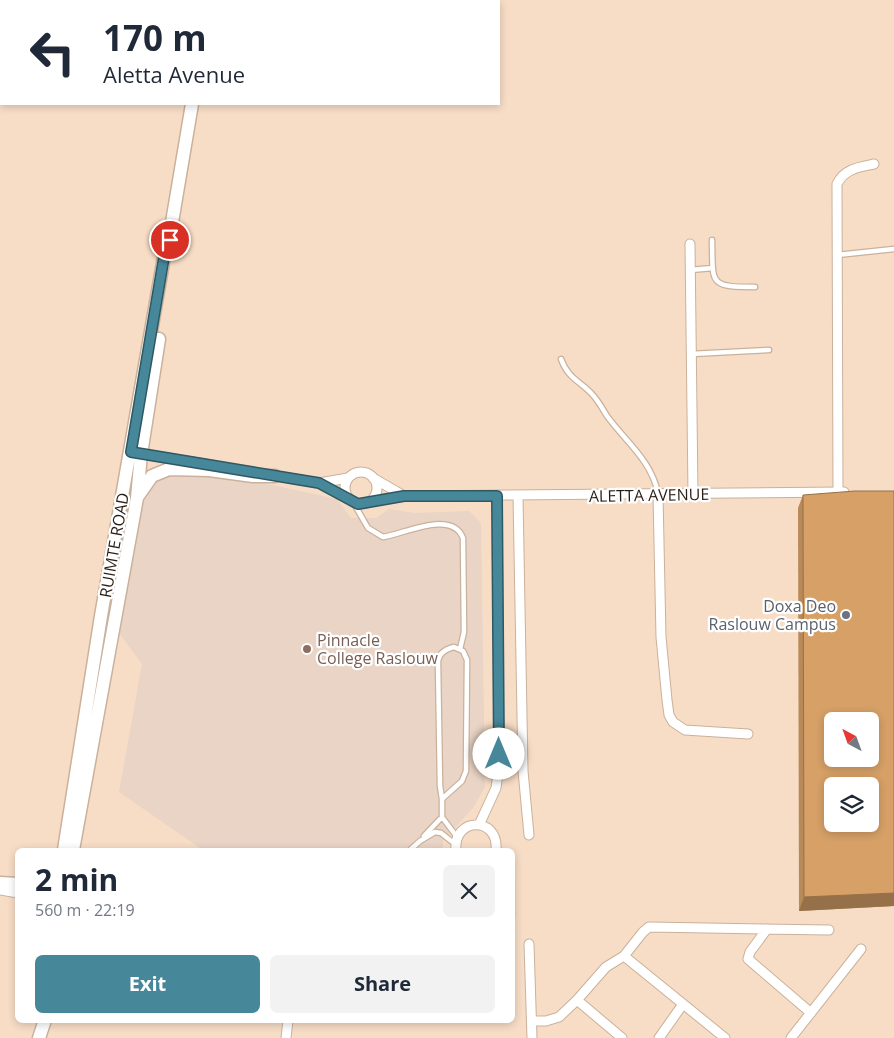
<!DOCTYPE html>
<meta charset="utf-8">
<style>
:root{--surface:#fff;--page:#f2f2f3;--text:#1f2937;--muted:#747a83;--accent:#46879a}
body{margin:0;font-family:"Open Sans",sans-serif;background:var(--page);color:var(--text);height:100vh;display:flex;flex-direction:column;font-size:19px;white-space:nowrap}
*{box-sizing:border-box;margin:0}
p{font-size:16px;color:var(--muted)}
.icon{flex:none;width:28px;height:28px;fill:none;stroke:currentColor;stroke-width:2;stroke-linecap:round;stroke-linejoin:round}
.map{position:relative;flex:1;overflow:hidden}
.side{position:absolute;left:15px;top:848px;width:500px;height:175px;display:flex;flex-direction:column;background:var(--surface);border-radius:8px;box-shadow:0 2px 8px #0003}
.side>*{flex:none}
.banner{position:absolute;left:0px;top:0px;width:500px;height:105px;box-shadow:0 2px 8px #0003;background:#fff;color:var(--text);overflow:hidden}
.needle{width:32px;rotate:319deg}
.controls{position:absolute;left:824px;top:712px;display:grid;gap:10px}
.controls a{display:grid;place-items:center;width:55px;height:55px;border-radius:8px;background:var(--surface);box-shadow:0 2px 8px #0003;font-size:25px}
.pin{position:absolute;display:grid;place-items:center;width:42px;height:42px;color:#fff;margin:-21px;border:2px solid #fff;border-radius:50%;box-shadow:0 1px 5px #0007}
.me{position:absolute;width:55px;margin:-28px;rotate:0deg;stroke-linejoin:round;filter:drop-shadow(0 0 4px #0008)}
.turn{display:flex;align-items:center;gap:18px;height:105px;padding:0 20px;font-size:22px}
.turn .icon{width:65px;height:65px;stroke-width:2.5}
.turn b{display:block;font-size:35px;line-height:42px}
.round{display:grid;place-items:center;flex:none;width:52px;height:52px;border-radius:8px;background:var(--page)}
.headline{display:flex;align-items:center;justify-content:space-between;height:85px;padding:0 20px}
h1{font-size:30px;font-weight:700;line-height:38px}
.action{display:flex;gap:10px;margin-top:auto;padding:10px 20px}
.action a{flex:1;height:58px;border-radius:8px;background:var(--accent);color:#fff;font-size:20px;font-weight:700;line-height:58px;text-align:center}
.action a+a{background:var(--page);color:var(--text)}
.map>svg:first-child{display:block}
</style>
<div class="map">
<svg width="894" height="1038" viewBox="0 0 894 1038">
<rect width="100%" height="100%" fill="#f7ddc6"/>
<path fill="#e9d4c6" d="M176,464L337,499L351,518H376L389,509L415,513L469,511L481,523L485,787L473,808L443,841V850H203L119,792L142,664L119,633L148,477Z
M512,861H515L516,918H513Z"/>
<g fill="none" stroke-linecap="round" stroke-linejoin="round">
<defs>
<path id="service" d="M712,240C713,284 708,287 755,287
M837,255L894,249
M690,270L713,268
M691,354L769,350
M561,359C568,378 578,380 591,393C598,400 602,408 607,416C626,442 651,460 658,493
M353,502L368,528L383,537C404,534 452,509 463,538L464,632L460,649
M442,799L462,781L466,771L467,660L463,651L454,647C446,649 438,653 438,663L440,786L442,799V817L457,837
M424,836L442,817
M410,850L420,841L435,832L441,833L455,844"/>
<path id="minor" d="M690,244L693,494
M136,453L212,465
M345 488a16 16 0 1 1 32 0a16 16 0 1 1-32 0Z
M270,475L319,483L348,478
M373,478L404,496
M319,483L348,499
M838,492L837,184C844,169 859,167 874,164
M658,495L661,637L667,700L669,715L673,722L685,730L748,734
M518,496L523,771L529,835
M369,502L404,496L844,492
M479,825L496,788L499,766L497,496
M456,850C453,817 499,816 496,850
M0,890L18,893
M767,929L750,952L748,959L811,1013
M529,944L532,1038
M624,956L725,1038
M577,1000L622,1038
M532,1021H546L559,1017L577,1000L606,967L624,956L643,932L649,927L829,930
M286,1038L288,1020
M659,1038L683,1004
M791,1038L861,949"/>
<path id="secondary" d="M206,1V0
M138,496L152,476L169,469L209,470L253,476H275
M64,850L101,616L164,257L169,240L192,104
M73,850L137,498L141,454L159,339
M0,883L18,884
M39,1038L45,1020"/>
</defs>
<use href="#service" stroke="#cab19b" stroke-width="7"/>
<use href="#minor" stroke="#cab19b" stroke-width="11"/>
<use href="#secondary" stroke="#cab19b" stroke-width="15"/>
<use href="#service" stroke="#fff" stroke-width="4.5"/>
<use href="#minor" stroke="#fff" stroke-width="9"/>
<use href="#secondary" stroke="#fff" stroke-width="12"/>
</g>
<path fill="#b88a59" d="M803,495L894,906L799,911L798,508Z"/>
<path fill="#967048" d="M894,893V906L799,911L804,897Z"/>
<path fill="#d6a067" stroke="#967048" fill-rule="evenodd" d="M855,491H894V893L804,897L803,495ZM832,721H870V759H832ZM832,786H870V824H832Z"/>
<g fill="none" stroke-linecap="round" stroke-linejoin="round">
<defs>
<path id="route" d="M170,240L164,257L131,452L319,483L358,504L404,496H497L499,754"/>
</defs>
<use href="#route" stroke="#2e5864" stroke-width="12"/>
<use href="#route" stroke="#46879a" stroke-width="9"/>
</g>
<circle fill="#6b7280" stroke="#fff" stroke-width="2" cx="846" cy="615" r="5"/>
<circle fill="#8d6e63" stroke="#fff" stroke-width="2" cx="307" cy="649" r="5"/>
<g text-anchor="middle" stroke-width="4.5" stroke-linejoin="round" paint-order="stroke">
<g font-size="16" fill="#281e16" stroke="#fff">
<text transform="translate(649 495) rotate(-1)" y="6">ALETTA AVENUE</text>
<text transform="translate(114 545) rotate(-80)" y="6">RUIMTE ROAD</text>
</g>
<g font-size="16" fill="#5b616d" stroke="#fff" text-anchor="end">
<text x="836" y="612">Doxa Deo<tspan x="836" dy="18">Raslouw Campus</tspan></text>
</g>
<g font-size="16" fill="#785e54" stroke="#fff" text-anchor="start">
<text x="317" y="646">Pinnacle<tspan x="317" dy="18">College Raslouw</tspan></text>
</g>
</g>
</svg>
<div class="controls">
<a><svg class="needle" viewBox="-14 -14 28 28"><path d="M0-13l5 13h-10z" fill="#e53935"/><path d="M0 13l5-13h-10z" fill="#747a83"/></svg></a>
<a><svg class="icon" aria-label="layers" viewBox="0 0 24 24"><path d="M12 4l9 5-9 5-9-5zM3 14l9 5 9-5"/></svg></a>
</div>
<div class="pin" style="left:170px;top:240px;background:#d93025"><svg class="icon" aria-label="arrive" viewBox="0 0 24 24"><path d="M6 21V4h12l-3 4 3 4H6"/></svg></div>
<svg class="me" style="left:499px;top:754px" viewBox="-20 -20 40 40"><circle r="19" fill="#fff"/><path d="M0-13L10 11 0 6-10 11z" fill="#46879a"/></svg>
<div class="banner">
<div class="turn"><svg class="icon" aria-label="left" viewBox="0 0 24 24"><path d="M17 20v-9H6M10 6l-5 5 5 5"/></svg><div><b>170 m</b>Aletta Avenue</div></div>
</div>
<section class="side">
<div class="headline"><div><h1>2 min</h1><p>560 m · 22:19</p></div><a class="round"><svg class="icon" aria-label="close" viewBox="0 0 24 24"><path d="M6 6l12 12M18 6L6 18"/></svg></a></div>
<div class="action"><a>Exit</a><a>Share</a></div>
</section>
</div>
